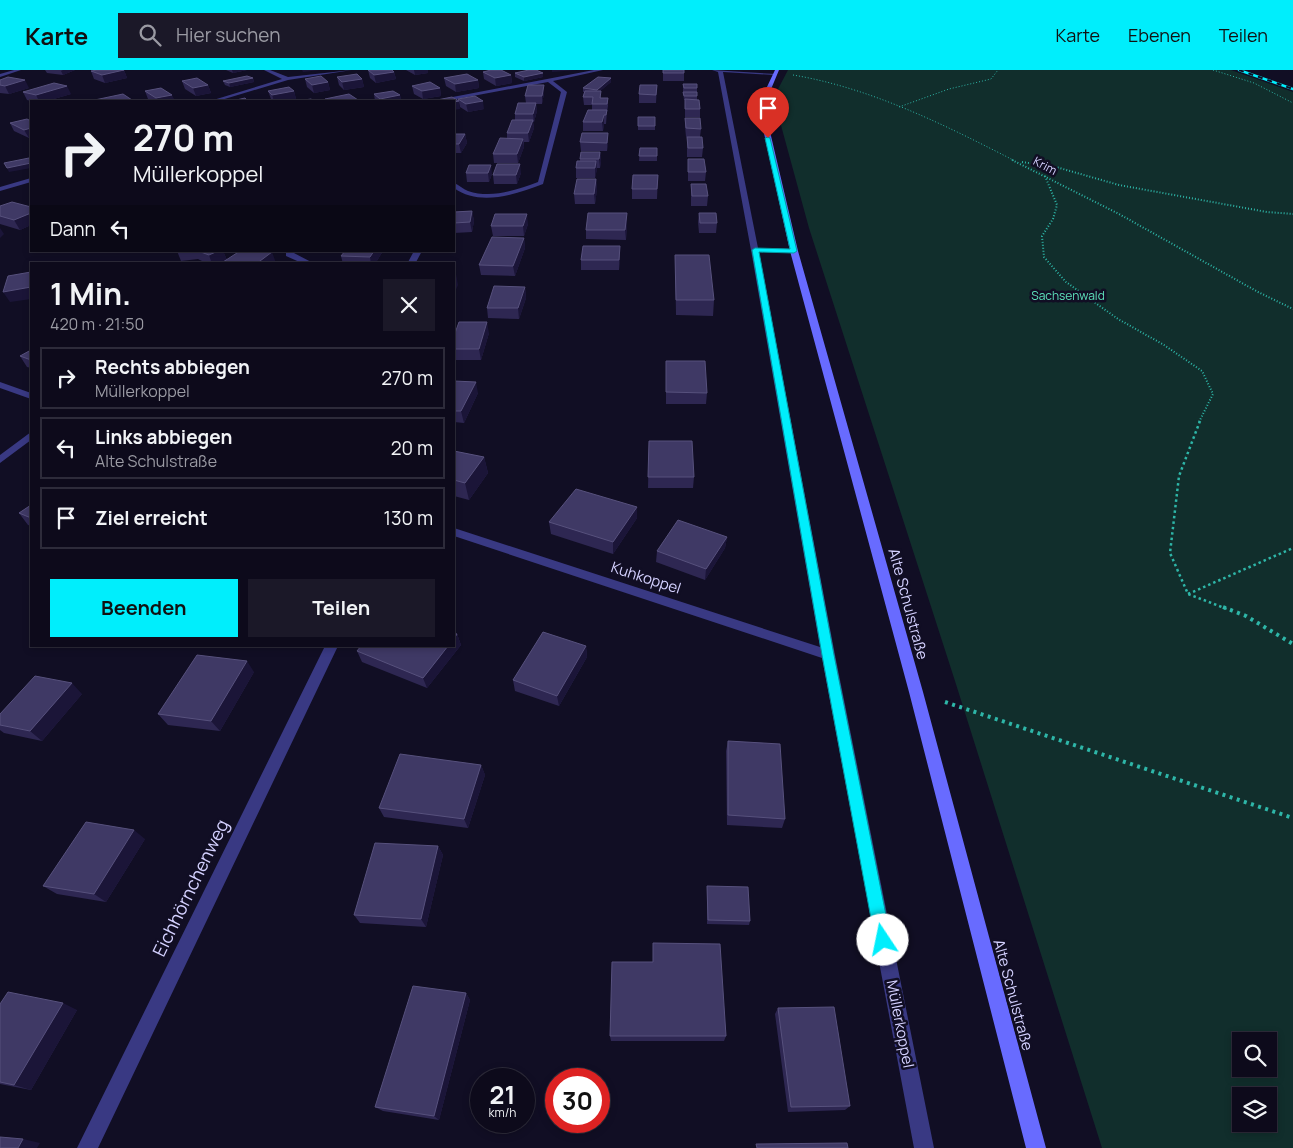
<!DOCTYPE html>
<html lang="de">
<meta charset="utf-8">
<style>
:root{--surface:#0d0a1b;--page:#1b1828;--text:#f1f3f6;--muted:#9a9aa3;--line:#2d2b3a;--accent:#00eefc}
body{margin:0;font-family:Manrope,sans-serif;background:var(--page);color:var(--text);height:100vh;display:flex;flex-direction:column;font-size:19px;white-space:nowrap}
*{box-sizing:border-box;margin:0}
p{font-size:16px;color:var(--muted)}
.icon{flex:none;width:28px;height:28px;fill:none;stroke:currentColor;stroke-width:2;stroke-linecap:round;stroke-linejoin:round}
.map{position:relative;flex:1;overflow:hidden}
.panel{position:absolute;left:30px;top:192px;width:425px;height:385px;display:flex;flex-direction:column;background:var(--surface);border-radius:0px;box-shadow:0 2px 8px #0003,0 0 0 1px var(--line)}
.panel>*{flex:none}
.guide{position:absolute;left:30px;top:30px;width:425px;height:152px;border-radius:0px;box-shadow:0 2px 8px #0003,0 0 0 1px var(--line);background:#0d0a1b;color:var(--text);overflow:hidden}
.tools{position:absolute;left:1232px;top:962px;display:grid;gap:10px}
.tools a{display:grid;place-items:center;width:45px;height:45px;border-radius:0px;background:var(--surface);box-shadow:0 2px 8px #0003,0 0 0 1px var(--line);font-size:25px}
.speed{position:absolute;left:470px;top:998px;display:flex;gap:10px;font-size:25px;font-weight:700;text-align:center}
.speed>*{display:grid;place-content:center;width:65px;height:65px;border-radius:50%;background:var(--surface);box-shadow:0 2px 8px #0003,0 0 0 1px var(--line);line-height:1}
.speed small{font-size:12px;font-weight:400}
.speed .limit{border:8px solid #d22;background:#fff;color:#111}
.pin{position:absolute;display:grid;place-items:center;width:42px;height:42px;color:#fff;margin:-51px -21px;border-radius:50% 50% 50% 0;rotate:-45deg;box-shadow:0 0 5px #0007}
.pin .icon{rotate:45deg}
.me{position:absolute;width:55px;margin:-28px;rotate:349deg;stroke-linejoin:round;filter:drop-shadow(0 0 4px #0008)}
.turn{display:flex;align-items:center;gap:18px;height:105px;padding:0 20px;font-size:22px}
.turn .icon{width:65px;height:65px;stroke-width:2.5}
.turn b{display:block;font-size:35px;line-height:42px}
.then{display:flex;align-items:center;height:48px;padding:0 20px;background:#0003;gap:10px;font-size:19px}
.round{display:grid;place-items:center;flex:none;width:52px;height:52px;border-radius:0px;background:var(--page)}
.summary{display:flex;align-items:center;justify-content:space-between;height:85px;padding:0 20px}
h1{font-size:30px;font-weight:700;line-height:38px}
.button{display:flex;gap:10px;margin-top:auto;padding:10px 20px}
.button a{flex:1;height:58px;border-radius:0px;background:var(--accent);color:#111;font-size:20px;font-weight:700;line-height:58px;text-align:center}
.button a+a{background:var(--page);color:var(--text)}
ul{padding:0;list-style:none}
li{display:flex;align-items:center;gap:15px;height:62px;margin:0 10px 8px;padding:0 10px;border:2px solid var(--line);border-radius:0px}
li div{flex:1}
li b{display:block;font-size:19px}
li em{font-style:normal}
header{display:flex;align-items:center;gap:30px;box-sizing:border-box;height:70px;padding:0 25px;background:var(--accent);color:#111}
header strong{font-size:24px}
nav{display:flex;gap:28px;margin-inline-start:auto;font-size:18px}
.search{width:350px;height:45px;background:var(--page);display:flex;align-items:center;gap:12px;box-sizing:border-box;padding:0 18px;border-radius:0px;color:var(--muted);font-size:19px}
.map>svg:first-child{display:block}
</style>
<header>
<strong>Karte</strong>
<div class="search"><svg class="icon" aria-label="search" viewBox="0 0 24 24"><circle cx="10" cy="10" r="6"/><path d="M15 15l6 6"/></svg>Hier suchen</div>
<nav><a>Karte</a><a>Ebenen</a><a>Teilen</a></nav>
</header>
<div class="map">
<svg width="1293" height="1078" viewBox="0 0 1293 1078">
<rect width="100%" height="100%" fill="#110e24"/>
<path fill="#112e2c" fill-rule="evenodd" d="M788,0H1231L1293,22V1078H1102L955,611L809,158L776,37L777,21ZM1241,971H1269V999H1241ZM1241,1026H1269V1054H1241Z"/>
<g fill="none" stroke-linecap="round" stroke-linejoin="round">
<path stroke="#2eb6a8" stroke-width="1" stroke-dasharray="1 2" stroke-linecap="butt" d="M1213,0L1254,13L1293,33
M793,5C871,18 945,55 1015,91
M899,37L949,19L991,9L998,0"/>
<path stroke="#2eb6a8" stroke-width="2" stroke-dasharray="1 2" stroke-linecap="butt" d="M1012,90L1119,144L1258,222L1293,239
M1022,92L1056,97L1119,115L1267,142L1293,144
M1045,106L1057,135L1053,149L1042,166L1044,187L1066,212L1118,249L1164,275L1202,301L1213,324L1199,352"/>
<path stroke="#2eb6a8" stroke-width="2.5" stroke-dasharray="2.5 3" stroke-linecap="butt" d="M1200,351L1179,406L1170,483L1188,524L1227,539
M1188,524L1293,478"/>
<path stroke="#2eb6a8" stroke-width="4" stroke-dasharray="3 4.5" stroke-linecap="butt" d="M1223,537L1246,546L1293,574
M945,632L1293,748"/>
<path fill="#393983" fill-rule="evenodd" d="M286,182H292L315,194H304L286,186Z"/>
<path fill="#393983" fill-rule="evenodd" d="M14,0H21L0,7V4Z
M264,0H270L288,7L352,0L288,10L218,31H210L282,9Z
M594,0H603L553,11L567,22L543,114C517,124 480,137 454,118V113C459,115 463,119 468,121C492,129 516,120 538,112L561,22L548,12L446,31L437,30Z
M712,0L776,4L774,5L723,2L758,178L794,179L798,181L794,183L759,182L835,585L934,1078H914L822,588L454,466V458L820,577L751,180L718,2Z
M31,108V112L0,121V117Z
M414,181H422L415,194H407Z
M0,312L31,323V329L0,318Z
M31,362V370L0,393V385Z
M325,576H338L98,1078H77Z"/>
<path fill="#686bff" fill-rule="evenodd" d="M775,0H779L764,36L798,181L923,622L1046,1078H1026L909,622L790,181L758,36Z"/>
<defs>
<path id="rail" d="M1239,0L1293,19"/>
</defs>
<use href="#rail" stroke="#00eefc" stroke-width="2.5"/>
<use href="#rail" stroke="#110e24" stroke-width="2" stroke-dasharray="5" stroke-linecap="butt"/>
</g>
<path fill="#2e2752" d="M45,0H75L63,5L47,3Z
M124,0L127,8L105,13L94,9L91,1Z
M226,0H247L233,3Z
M368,0L394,2L396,9L376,13L370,8Z
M406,0H428V3L415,5Z
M663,0H684V11H663Z
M483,2L511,5L512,13L496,16L484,9Z
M515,3H543V7L524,11L515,7Z
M337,7L362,9L364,17L344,20L339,15Z
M253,8L254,12L230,17L225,15L223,11Z
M444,8L478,10L479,18L456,22L446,16Z
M611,8V12L600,21L601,28H608V36L607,42L606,54H604L603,61H583V52L592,40V35H584L583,27L584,22H583V18Z
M305,9L328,12L330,20L314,23L307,17Z
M0,10L29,18L9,24L0,23Z
M182,11L208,15L211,23L196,26L185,19Z
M683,14L697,18V30L700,39V47H685V30H684L683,22Z
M657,15L656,33H639V24Z
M412,16L440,18L441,26L423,29L414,24Z
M145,21L175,31H152L148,29Z
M268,21H294L296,29L284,31H273L271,29Z
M23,22L71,24L47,31H31L27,30Z
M544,23L542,34H536L537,41L534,52H533L534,58L529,72H524V77L518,93H494L493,84L507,68V63L515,50V44L526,33L525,26Z
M374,24L400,25L401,31H375Z
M458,29L484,39L468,42L460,37Z
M638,47H655V60H638Z
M685,48L701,59L700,67L703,78L702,87H687V67H686L685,56Z
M31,51V68H29L14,61L10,53Z
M454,64H465L467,73L461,83H454Z
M580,72H608L607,81H581Z
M640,78H657V91H639Z
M600,82L601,91L600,98H597L595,108H576V98L580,91V89Z
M688,89L706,102L705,111H688Z
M469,95L492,104L489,112H467L466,103Z
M521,103L517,114H494L493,105Z
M658,105L657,129H632V119Z
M596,109L597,119L595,134H575L574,124Z
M691,114L708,126L707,136H691Z
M0,136L31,137V155L20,160L0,154Z
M472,141L474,151L472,162L454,163V142Z
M699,143L717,153L716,163H699L698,152Z
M627,153L626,170L586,169V160Z
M528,154L524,166H493L491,156Z
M524,168L525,178L515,206L481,205L479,195Z
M177,181H223L227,190L217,194H208L198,189L181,191Z
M383,181L375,194H343L341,186Z
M675,185L714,230L713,246L676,245Z
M620,186L619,200H581V190Z
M525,217L526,228L519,249L488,248L487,238Z
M489,263L481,290H454V266Z
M31,280V298L27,297L20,286Z
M666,291L707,323L706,334H666Z
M454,311L478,323L464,353L454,352Z
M649,371L694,407L693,418H648Z
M454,381L484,387L488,403L469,430L454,426Z
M31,435V456L28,455L19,443Z
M637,448L613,484L551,464L549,452Z
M727,467L725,478L705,510L656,492L657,481Z
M457,564L461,575L427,618L362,592L357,581Z
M586,576L587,587L559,636L515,621L513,610Z
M254,602L220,661L168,655L158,644Z
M82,624L42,671L4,663L0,660V644Z
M728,671L785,749L782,758L727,755L726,681Z
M481,695L485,705L468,758L384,747L379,738Z
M145,769L106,832L57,824L43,816Z
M438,776L443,785L426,857L360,853L354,845Z
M707,816L750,851L749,855L707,854Z
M653,892L726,966L724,971H611L610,966Z
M466,923L470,930L439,1050L383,1041L375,1037Z
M0,934L77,940L31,1020L0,1014Z
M778,938L850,1036L845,1040L788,1042L775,944Z"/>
<path fill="#1b1538" d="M63,0H75L63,5L61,1Z
M124,0L127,8L105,13L102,5Z
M232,0H247L233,3Z
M302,0H320L303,2Z
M414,0H428V3L415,5Z
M552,0H577L552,2Z
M394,2L396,9L376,13L374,5Z
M543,3V7L524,11V7Z
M511,5L512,13L496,16L495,8Z
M253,8L254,12L230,17L229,13Z
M611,8V12L597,24V20Z
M362,9L364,17L344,20L342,12Z
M25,10L29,18L9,24L5,16Z
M478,10L479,18L456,22L455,14Z
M328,12L330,20L314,23L312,15Z
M208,15L211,23L196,26L193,18Z
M544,15V23L542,34V26Z
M67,16L71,24L47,31H39L36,25Z
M440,18L441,26L423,29L422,21Z
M294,21L296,29L284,31H274L272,25Z
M172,25L175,31H158L156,28Z
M400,25L401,31H381L380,29Z
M459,31L460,39L454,40V32Z
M483,31L484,39L468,42L466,34Z
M536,33L537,41L534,52L533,44Z
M604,45V54L603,61L602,52Z
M533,50L534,58L529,72L528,63Z
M31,58V68H29L24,60Z
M608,63V72L607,81V73Z
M465,64L467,73L461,83L459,74Z
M523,69L524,77L518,93L517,84Z
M600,82L601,91L600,98L599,89Z
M596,91L597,100L595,108V98Z
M31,93V98L9,102L7,98Z
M520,94L521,103L517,114L516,105Z
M491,95L492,104L489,112L488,103Z
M596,109L597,119L595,134L594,124Z
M472,141L474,151L472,162L470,152Z
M31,143V155L20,160L14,150Z
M627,143V153L626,170L625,160Z
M527,144L528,154L524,166L523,156Z
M0,158L4,164L0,168Z
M524,168L525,178L515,206L513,196Z
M620,176V186L619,200V190Z
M218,181H223L227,190L217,194H212L209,185Z
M374,181H383L375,194H371L370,187Z
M272,182L276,193L275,194H256Z
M456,204L458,215L454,224V209Z
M31,217V229L10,232L3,222Z
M525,217L526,228L519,249L518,238Z
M487,252L489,263L481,290L479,279Z
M476,312L478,323L464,353L461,341Z
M484,387L488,403L469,430L465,413Z
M637,437V448L613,484V472Z
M727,467L725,478L705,510L706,499Z
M457,564L461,575L427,618L423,608L448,576H454V569Z
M586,576L587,587L559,636L557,626Z
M247,591L254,602L220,661L211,651Z
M72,613L82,624L42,671L30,661Z
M481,695L485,705L468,758L464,749Z
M134,760L145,769L106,832L94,824Z
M438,776L443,785L426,857L421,849Z
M466,923L470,930L439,1050L434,1046Z
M63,933L77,940L31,1020L14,1015Z
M23,1069L40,1073L37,1078H18Z"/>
<path fill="#3f3965" stroke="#57517d" d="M97,0H124L102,5L91,1Z
M368,0H392L394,2L374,5Z
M491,0H501L511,5L495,8L483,2Z
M529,0H536L543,3L524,7L515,3Z
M663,0H684V3H663Z
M357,4L362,9L342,12L337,7Z
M467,4L478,10L455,14L444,8Z
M247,6L253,8L229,13L223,11Z
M321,6L328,12L312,15L305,9Z
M8,7L25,10L5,16L0,15V10Z
M598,7L611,8L597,20L583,18Z
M197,8L208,15L193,18L182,11Z
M430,12L440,18L422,21L412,16Z
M54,13L67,16L36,25L23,22Z
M683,14H697V18H684Z
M528,15H544L542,26H525Z
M640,15H657L656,25L639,24Z
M289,17L294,21L272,25L268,21Z
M161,18L172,25L156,28L145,21Z
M393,21L400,25L380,29L374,24Z
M585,21H601L600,28H608L607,34H592L593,27H583Z
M683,22H697V26H684Z
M123,24L132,30L125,31H90Z
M349,24L358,30L353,31H329L325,29Z
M475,26L483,31L466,34L458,29Z
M452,27L459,31L454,32L434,31H432Z
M245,28L248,31H232Z
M311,29L314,31H298Z
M685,29L699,30L700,39H685Z
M518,33H536L533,44H515Z
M588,40H607L606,45H604L602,52H583Z
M638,47H655V56H638Z
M685,48H700L701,59L686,58Z
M27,49L31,51V58L24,60L10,53Z
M512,50H533L528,63H507Z
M582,63H608L607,73L580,72Z
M454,64H465L459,74H454Z
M687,67H702L703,78H688Z
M500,68L523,69L517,84H493Z
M640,78H657V86H639Z
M581,82H600L599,89H580Z
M29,88L31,91V93L7,98L4,93Z
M688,89H704L706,102H688Z
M577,91H596L595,98H576Z
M497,94H520L516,105H493Z
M469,95H491L488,103H466Z
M633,105H658L657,119H632Z
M577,109H596L594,124H574Z
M691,114H706L708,126H692Z
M12,132L31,137V143L14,150L0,146V136Z
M472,141L470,152L454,153V142Z
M588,143H627L625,160H586Z
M699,143H716L717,153H700Z
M495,144H527L523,156H491Z
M492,167L524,168L513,196L479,195Z
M583,176H620L619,190H581Z
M198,181H218L209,185Z
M240,181H265L272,182L256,194H234L223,192Z
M345,181H374L370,187L341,186Z
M675,185H709L714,230H676Z
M31,202V217L3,222L8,206Z
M494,216L525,217L518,238H487Z
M459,252H487L479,279H454V266Z
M31,280V290L20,286Z
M666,291H705L707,323L666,322Z
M454,311L476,312L461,341H454Z
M649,371H692L694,407H648Z
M454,381L484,387L465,413L454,410Z
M576,419L637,437L613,472L549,452Z
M31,435V448L19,443Z
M678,450L727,467L706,499L657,481Z
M543,562L586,576L557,626L513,610Z
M454,563L457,564L454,569Z
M361,576H448L423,608L357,581Z
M197,585L247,591L211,651L158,644Z
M35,606L72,613L30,661L0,655V644Z
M728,671L780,674L785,749L728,745Z
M400,684L481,695L464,749L379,738Z
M86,752L134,760L94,824L43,816Z
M375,773L438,776L421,849L354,845Z
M707,816L748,817L750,851L708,850Z
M653,873L720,874L726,966H610L612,892H653Z
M413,916L466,923L434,1046L375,1037Z
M8,922L63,933L14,1015L0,1012V934Z
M834,937L850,1036L791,1037L778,938Z
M0,1067L23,1069L18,1078H0Z
M847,1073L848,1078H757L756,1074Z"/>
<path fill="#00eefc" stroke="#009ba4" d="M768,67L770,68L797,181L794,183L759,182L834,585L891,870L889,875L883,877L878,875L875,870L822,585L752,180L755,178L790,179L765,68Z"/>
<g text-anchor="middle" stroke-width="5" stroke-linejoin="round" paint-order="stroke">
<g font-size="12" fill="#d4d1ff" stroke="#110e24">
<text transform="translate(1045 96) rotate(28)" y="4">Krim</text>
</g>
<g font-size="12" fill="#5ce0b9" stroke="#110e24">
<text x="1068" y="230">Sachsenwald</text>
</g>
<g font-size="15" fill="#d4d1ff" stroke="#110e24">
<text transform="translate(646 508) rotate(18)" y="5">Kuhkoppel</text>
<text transform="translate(908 534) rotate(75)" y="5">Alte Schulstraße</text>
<text transform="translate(1013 925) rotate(75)" y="5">Alte Schulstraße</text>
<text transform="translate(900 954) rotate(79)" y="5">Müllerkoppel</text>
</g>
<g font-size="18" fill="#d4d1ff" stroke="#110e24">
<text transform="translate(191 818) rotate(-64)" y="6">Eichhörnchenweg</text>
</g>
</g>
</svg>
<div class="tools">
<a><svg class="icon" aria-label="search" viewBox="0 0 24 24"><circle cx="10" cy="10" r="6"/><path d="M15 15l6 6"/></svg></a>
<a><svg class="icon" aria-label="layers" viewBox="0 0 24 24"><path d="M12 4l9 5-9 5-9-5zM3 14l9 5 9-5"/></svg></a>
</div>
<div class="speed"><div>21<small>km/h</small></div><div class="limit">30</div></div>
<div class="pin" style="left:768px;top:68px;background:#d93025"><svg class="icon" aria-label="arrive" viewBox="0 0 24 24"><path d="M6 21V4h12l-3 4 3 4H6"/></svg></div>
<svg class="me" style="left:883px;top:870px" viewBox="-20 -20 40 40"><circle r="19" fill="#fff"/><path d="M0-13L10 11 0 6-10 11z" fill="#00eefc"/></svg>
<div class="guide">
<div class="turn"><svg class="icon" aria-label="right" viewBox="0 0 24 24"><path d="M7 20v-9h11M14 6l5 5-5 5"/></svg><div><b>270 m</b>Müllerkoppel</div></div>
<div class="then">Dann<svg class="icon" aria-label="left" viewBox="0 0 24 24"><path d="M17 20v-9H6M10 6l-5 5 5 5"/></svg></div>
</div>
<section class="panel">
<div class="summary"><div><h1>1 Min.</h1><p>420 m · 21:50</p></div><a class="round"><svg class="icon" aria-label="close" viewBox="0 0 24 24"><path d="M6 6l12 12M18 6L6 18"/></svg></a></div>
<ul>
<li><svg class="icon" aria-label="right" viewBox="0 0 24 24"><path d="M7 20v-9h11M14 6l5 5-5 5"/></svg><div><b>Rechts abbiegen</b><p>Müllerkoppel</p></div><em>270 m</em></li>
<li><svg class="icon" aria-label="left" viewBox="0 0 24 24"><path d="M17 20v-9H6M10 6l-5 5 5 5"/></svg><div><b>Links abbiegen</b><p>Alte Schulstraße</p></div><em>20 m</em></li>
<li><svg class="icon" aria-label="arrive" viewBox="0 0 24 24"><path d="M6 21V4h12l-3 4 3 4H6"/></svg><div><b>Ziel erreicht</b></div><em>130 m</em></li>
</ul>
<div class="button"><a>Beenden</a><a>Teilen</a></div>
</section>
</div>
